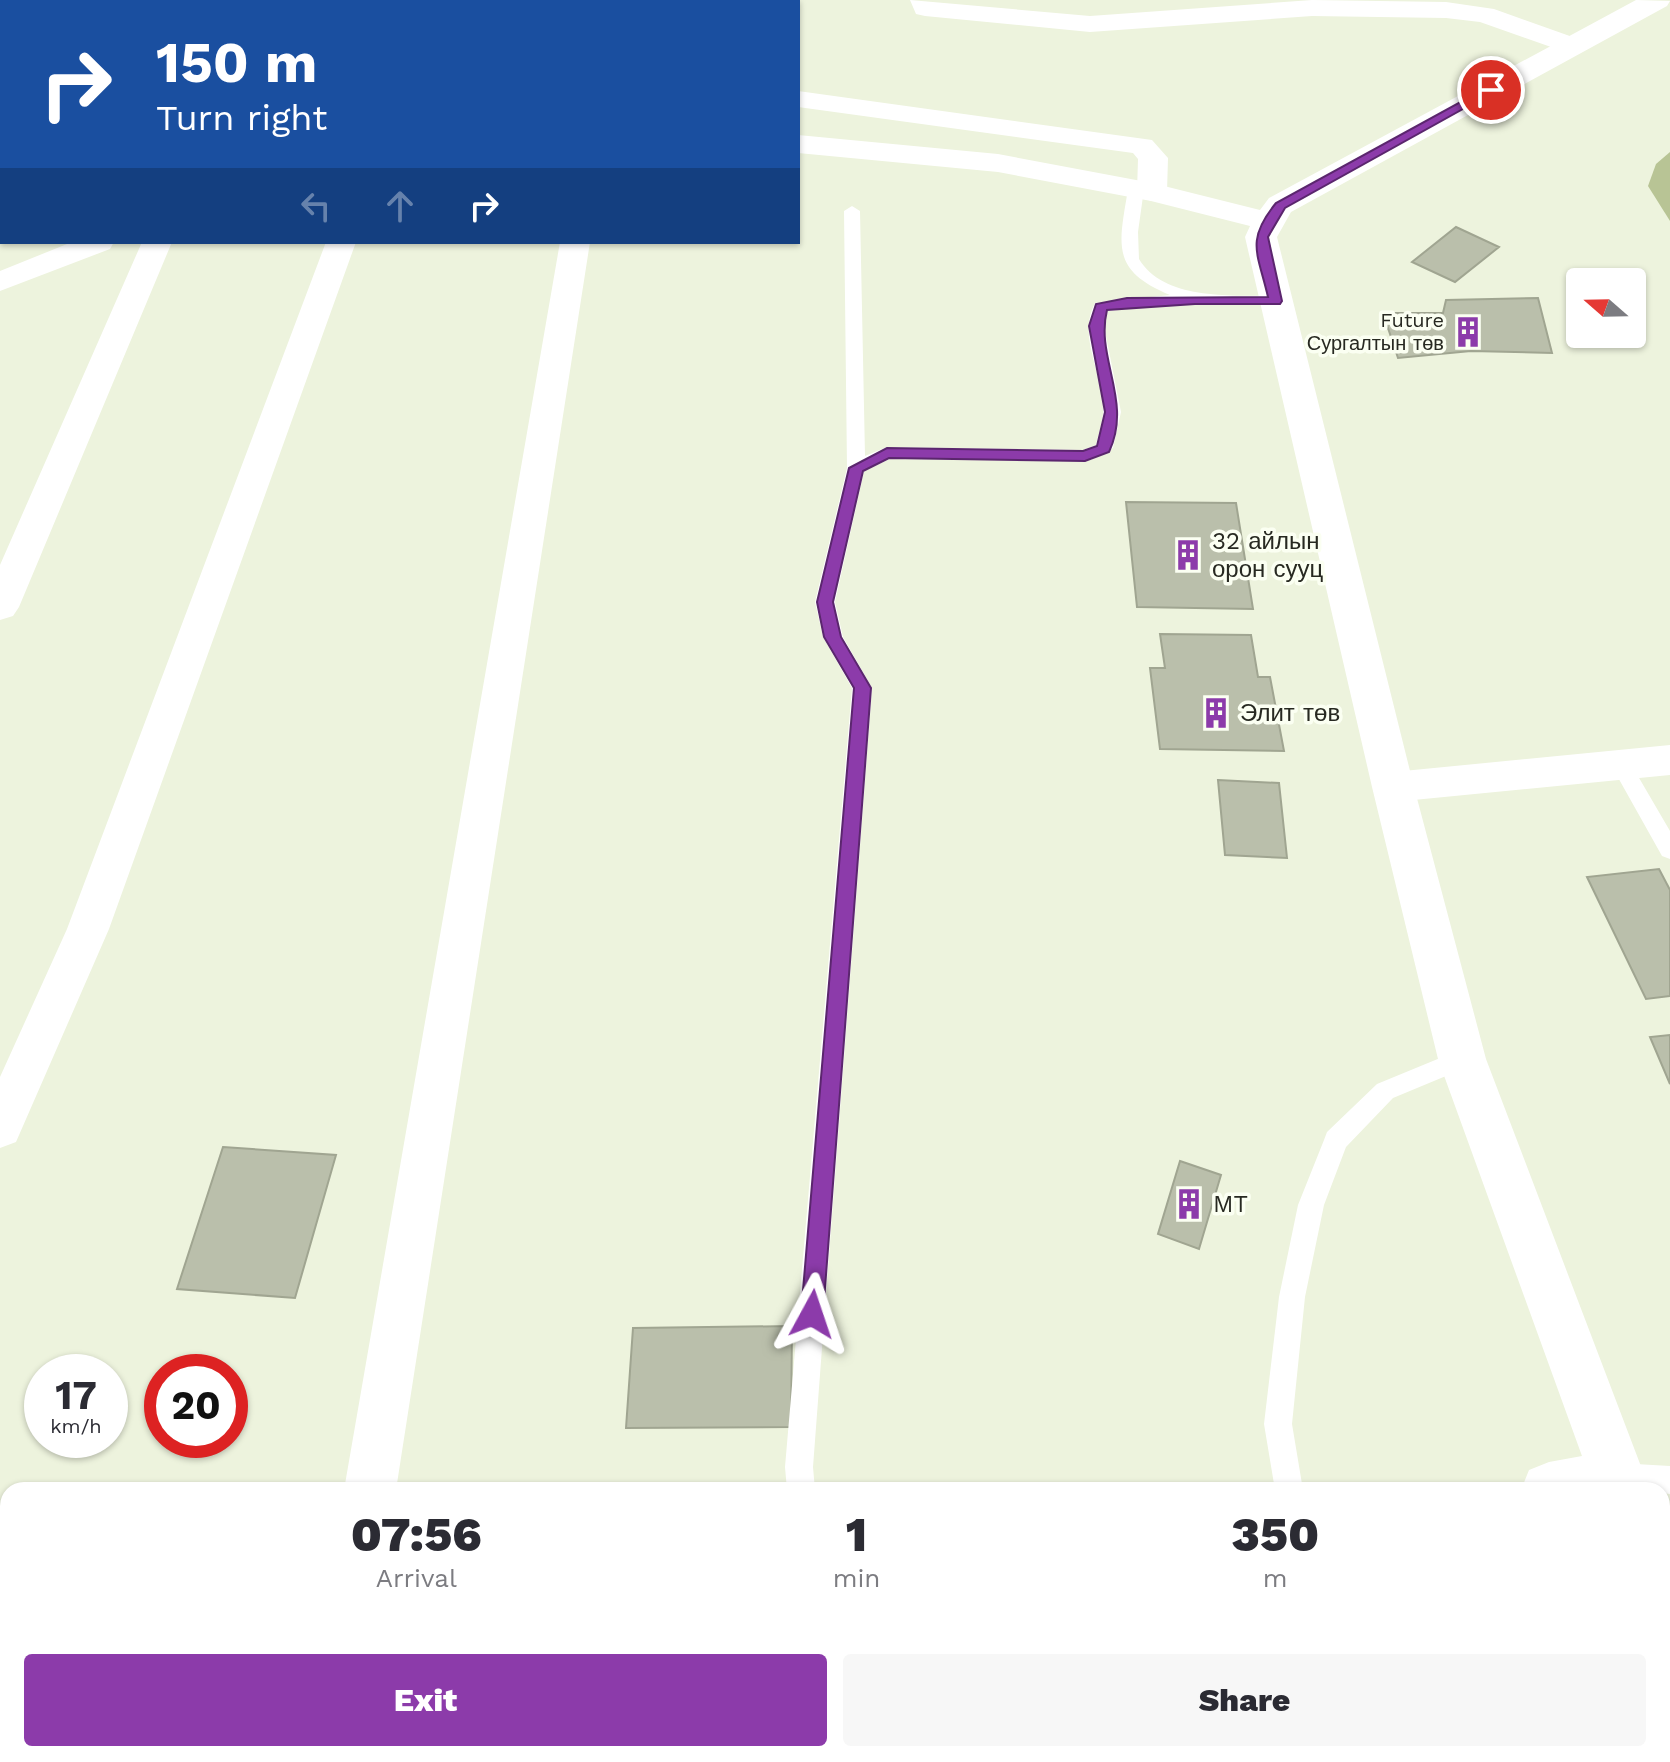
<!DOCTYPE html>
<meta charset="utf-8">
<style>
:root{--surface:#fff;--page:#f7f7f7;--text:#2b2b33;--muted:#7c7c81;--accent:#8c3baa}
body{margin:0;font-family:"Work Sans",sans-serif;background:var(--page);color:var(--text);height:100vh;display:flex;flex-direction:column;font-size:30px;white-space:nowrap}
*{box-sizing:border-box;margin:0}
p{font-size:26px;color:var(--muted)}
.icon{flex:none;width:44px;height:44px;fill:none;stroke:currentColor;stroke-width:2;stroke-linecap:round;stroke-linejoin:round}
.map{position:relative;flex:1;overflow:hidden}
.details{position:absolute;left:0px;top:1482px;width:1670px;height:280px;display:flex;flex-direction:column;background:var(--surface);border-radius:24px 24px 0 0;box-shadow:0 2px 6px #0004}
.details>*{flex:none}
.guide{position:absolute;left:0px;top:0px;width:800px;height:244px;box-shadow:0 2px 6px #0004;background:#1a4fa0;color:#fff;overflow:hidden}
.needle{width:52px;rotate:290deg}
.fabs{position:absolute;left:1566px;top:268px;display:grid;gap:16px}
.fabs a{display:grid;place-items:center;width:80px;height:80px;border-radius:8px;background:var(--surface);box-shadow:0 2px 6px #0004;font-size:40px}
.speed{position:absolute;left:24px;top:1354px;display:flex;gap:16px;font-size:40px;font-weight:700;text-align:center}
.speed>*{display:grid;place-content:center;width:104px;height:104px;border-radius:50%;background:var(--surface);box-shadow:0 2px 6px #0004;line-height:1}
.speed small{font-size:20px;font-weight:400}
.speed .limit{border:12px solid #d22;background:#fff;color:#111}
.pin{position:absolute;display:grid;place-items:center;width:68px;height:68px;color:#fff;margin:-34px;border:4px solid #fff;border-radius:50%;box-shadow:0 2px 8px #0007}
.me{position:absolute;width:88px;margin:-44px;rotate:5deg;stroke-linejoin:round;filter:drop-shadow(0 0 6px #0008)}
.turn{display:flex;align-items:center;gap:28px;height:168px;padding:0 24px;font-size:36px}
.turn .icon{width:104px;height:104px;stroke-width:2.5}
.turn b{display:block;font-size:56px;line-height:68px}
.lanes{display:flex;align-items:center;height:76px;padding:0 24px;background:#0003;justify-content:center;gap:40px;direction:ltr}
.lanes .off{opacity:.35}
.eta{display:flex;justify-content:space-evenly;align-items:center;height:136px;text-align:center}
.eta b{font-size:48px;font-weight:800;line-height:56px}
.primary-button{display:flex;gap:16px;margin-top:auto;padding:16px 24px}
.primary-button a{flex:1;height:92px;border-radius:8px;background:var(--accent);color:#fff;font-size:32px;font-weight:800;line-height:92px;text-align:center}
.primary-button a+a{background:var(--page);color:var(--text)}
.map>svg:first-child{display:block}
</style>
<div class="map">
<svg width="1670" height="1762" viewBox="0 0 1670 1762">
<rect width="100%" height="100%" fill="#edf3dd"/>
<path fill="#b8c495" d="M1670,152V221L1648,186L1656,164Z"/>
<path fill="#babfab" stroke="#a0a591" stroke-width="2" d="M1456,227L1499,247L1455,282L1412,262Z
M1538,298L1552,353L1471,351L1398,358L1383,313H1443L1446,300Z
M1126,502L1236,503L1253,609L1137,607Z
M1160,634L1251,635L1258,677H1270L1284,751L1160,749L1150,668H1165Z
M1218,780L1279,783L1287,858L1225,855Z
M1659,869L1670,890V996L1646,999L1587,877Z
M1670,1035V1084L1650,1037Z
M223,1147L336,1155L295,1298L177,1289Z
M1180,1161L1221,1175L1199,1249L1158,1234Z
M792,1326L791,1427L626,1428L633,1328Z
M1470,1754H1585L1588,1762H1472Z"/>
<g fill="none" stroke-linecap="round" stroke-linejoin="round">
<path fill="#fff" fill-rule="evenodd" d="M1136,184L1144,189L1138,232L1139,259C1164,301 1233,295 1276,296L1282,297L1284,301L1282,305H1167L1108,311L1104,326L1121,412L1113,448L1091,460L890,459L864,471L835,602L843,637L872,688L813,1467L815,1490H787L785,1467L852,688L823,637L815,602L847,468L844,211L852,206L860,211L865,456L887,447L1083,450L1096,445C1098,435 1102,424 1103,414C1106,377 1076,339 1095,303L1170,295C1110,270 1119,245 1128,189Z
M1621,757L1628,759L1670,831V859L1662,856L1611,765L1614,759Z
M1462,1049L1470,1052L1474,1059L1470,1066L1393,1098L1346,1147L1324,1205L1305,1297L1292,1424L1303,1490H1275L1264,1424L1279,1297L1298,1205L1324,1140L1327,1132L1377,1084Z
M1618,1463L1670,1466V1494L1662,1493V1490H1616L1608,1487L1604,1477L1608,1467Z"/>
<path fill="#fff" fill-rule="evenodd" d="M41,0H78L79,2H42Z
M422,0H448V2H422Z
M910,0L1090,16L1312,0L1446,2L1494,9L1581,40L1585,46L1581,52L1571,54L1480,22L1446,18L1312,16L1090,32L925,16L916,14Z
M798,91L1152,140L1168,158L1167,192L1163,198L1152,201L1141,198L1137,192L1138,159L1133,153L798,107Z
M72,242H114L110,249L0,291V271Z
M142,242H172L19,607L13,616L0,620V565Z
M326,242H356L109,929L16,1142L0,1148V1077L67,929Z
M560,242H590L396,1490H344Z
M1670,745V775L1393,802L1379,798L1373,787L1379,776L1393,772Z
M1291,1754H1349L1351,1762H1293Z"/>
<path fill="#fff" fill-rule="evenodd" d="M1636,0L1670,1L1667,6L1291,212L1277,237L1414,787L1486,1059L1650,1490H1521L1529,1470L1549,1462L1582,1456L1438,1059L1372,787L1245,237L1250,226L1151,201L998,172L798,153V135L998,154L1152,183L1260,210L1269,198Z
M0,19H2V35H0Z
M1662,1580L1670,1584V1662L1662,1659Z
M195,1754H290L287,1762H192Z"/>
</g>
<path fill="#8c3baa" stroke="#5b266e" stroke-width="2" d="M1486,88L1497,90L1285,208L1268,237L1282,301L1280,304H1195L1107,310C1095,358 1133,401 1109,452L1085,461L889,458L863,471L833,602L841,637L871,688L823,1314L819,1322L812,1325L804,1322L801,1314L854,688L824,637L817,602L849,468L887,448L1083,451L1097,446L1105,412L1089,326L1096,304L1127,298L1268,297C1258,253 1245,241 1276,203Z"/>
<defs>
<symbol id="building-bare" viewBox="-9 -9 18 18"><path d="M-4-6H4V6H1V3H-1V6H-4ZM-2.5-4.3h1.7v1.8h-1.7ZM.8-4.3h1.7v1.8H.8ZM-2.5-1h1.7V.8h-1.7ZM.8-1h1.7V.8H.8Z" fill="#8c3baa" stroke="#fbfff2" stroke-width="2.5" paint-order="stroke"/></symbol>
</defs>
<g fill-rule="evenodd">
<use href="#building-bare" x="1446" y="310" width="44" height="44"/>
<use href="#building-bare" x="1166" y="533" width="44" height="44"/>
<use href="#building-bare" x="1194" y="691" width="44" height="44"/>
<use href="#building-bare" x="1167" y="1182" width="44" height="44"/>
</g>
<g text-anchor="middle" stroke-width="7" stroke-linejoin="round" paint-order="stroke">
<g font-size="20" fill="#272921" stroke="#fbfff2" text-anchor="end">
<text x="1444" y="327">Future<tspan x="1444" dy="23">Сургалтын төв</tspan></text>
</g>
<g font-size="24" fill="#272921" stroke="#fbfff2" text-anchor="start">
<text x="1212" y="549">32 айлын<tspan x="1212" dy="28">орон сууц</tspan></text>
<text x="1240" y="721">Элит төв</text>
<text x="1213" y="1212">MT</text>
</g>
</g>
</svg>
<div class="fabs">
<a><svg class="needle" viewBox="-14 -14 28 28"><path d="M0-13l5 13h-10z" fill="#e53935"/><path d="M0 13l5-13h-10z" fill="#7c7c81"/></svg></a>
</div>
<div class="speed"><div>17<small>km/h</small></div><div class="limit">20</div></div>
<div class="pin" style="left:1491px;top:90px;background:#d93025"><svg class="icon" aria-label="arrive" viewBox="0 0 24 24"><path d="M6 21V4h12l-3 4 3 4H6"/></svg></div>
<svg class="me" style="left:812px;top:1314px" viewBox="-20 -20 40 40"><path d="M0-17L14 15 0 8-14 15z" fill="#8c3baa" stroke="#fff" stroke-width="4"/></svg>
<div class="guide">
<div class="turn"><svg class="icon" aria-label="right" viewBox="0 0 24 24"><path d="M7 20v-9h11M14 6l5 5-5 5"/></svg><div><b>150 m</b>Turn right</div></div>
<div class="lanes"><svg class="icon off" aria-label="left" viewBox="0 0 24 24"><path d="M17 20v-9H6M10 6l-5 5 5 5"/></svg><svg class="icon off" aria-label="ahead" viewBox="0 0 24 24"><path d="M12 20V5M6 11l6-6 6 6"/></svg><svg class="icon" aria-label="right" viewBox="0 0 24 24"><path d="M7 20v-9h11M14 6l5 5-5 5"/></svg></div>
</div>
<section class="details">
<div class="eta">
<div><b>07:56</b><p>Arrival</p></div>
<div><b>1</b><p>min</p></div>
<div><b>350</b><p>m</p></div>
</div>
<div class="primary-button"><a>Exit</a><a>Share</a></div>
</section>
</div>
